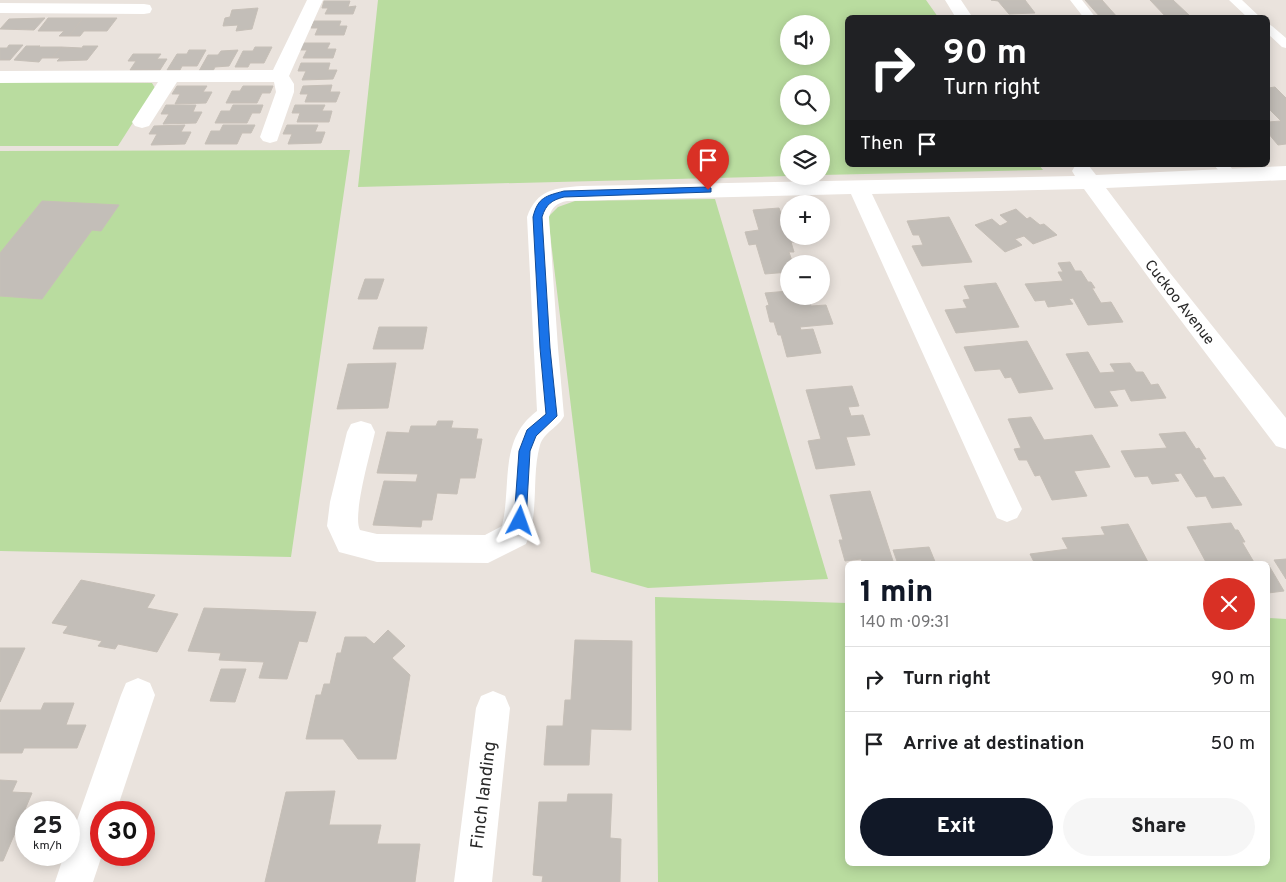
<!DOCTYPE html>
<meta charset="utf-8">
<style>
:root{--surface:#fff;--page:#f6f6f6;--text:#202124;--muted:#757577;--line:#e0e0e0;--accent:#111827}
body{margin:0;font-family:Overpass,sans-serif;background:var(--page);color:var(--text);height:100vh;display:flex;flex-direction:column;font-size:19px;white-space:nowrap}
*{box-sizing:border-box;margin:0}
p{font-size:16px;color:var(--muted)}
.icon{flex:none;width:28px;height:28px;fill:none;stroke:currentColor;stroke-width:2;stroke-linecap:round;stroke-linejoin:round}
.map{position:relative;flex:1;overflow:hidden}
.sheet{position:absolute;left:845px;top:561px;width:425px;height:305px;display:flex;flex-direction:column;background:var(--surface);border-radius:8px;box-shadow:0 2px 12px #0003}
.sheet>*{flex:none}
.guide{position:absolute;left:845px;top:15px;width:425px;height:152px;border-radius:8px;box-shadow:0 2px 12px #0003;background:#202124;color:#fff;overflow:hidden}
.buttons{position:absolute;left:780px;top:15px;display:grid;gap:10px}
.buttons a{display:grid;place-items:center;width:50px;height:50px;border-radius:50%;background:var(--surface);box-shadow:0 2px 12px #0003;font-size:25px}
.speed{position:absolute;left:15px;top:801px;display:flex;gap:10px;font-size:25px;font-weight:700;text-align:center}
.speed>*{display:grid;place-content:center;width:65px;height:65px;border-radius:50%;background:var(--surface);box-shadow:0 2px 12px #0003;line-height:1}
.speed small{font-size:12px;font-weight:400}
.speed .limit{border:8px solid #d22;background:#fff;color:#111}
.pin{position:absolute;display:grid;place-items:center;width:42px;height:42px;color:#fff;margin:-51px -21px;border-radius:50% 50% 50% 0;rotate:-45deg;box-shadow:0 0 5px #0007}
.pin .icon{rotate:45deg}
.me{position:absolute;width:55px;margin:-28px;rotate:4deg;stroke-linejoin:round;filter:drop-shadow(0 0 4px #0008)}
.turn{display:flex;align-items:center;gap:18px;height:105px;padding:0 15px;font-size:22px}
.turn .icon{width:65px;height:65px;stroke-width:2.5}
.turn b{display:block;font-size:35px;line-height:42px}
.then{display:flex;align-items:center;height:48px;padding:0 15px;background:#0003;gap:10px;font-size:19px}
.round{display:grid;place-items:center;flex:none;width:52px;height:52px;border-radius:26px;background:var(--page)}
.headline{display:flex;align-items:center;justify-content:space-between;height:85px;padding:0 15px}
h1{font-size:30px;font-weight:800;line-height:38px;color:var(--accent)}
.action{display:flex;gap:10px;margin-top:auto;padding:10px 15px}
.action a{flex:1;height:58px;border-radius:30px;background:var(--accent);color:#fff;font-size:20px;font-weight:800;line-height:58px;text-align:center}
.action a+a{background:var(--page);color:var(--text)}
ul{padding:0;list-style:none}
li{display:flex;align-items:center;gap:15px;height:65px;padding:0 15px;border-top:1px solid var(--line)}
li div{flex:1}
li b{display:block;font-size:19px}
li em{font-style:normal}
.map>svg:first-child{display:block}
</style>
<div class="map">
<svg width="1286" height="882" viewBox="0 0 1286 882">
<rect width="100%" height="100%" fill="#eae3dd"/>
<path fill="#b9dc9f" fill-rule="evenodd" d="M378,0H926L938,17L848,18V165H1039L1043,170L821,175V144H789V176L358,187ZM789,24H821V56H789ZM789,84H821V116H789Z
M0,82L152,83L155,88L118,146H0Z
M350,150L291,557L0,551V151Z
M715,199L828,579L648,588L591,572L548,217L558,207L575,201Z
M655,597L847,603L848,864H1268V618L1286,619V882H658Z"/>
<path fill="#c3beb8" stroke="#c6bfb7" d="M991,0H1025L1035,13L1009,14L998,1Z
M1085,0H1102L1118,18H1101Z
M1150,0H1173L1190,16L1167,18Z
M324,1H350L348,7L356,6L353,14H325L328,8H322Z
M258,8L252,29L236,31L238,25L223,26L225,18L230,17L232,10Z
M45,18L34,30L0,29L9,19Z
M48,18H83L69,36H59L64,31H38Z
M83,18H117L107,31H84L80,36H69Z
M314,21H341L339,26H347L344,35H315L318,28H311Z
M302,43H330L327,49H336L333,58H303L307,50H299Z
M9,45H23L10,60H0V48H7Z
M26,46H40L38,47H61L52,58H42L39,62L14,60Z
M83,46H98L87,60L57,61L60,58H52L61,47L82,48Z
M255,47H272L264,63H250L248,67H235L243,51H253Z
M189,50H206L197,66H182L180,70H167L177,54H187Z
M238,50L229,66L215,67L213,71H199L208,55H218L221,51Z
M133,54H161L157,59H167L160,70H130L136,61H128Z
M301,63H330L328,70H337L333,79L302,80L306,71H298Z
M332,85L330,92H340L336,102H305L308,94H300L303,86Z
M177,86H207L203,92H212L206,103L175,104L180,94H172Z
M243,86H273L270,93H262L257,103H226L232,91H240Z
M1275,87L1286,98V144L1278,145L1268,133V122L1281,121L1268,108V88Z
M166,105H196L193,112H202L196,123L163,124L169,114H161Z
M233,105H263L260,113H252L247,123H215L221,111H230Z
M295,105H325L322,111H332L329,122H297L300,113H292Z
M185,125L181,132H191L185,144L151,145L157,134H149L154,126Z
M223,125H255L251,133H242L237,144H205L211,131H220Z
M287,125H318L315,132H325L321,143L288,144L292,134H283Z
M42,201L119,205L101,231L92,230L42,299L0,296V253Z
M779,208L787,229H789V236L802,238H795L796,242H791L794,252H789L793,264H789V272L765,274L756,244L749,245L745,232L759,230L753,210Z
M1016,209L1027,219L1030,217L1040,225L1044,224L1057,235L1033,244L1024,236L1015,239L1022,245L1005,252L975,225L992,219L1000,226L1008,222L1000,215Z
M949,217L972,262L922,266L912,246L923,245L919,235H913L907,221Z
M1070,262L1075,271H1081L1088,282H1091L1095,288H1092L1101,303L1111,302L1123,322L1088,325L1073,298L1069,299L1073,304L1048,307L1045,300L1035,301L1025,284L1063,281L1058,272H1063L1058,263Z
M365,279H384L377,299H358Z
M996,283L1019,327L956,333L945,310L967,308L963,300L970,299L964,286Z
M789,291V296H807L811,306L826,305L833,324L800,327L801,330L813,329L821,353L787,357L781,335H778L774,322H770L766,306L769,305L765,293Z
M379,327H427L423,349H373Z
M1027,341L1053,389L1019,393L1011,377L1005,378L1000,369L975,371L964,347Z
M1088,352L1100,373L1115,372L1110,364L1130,363L1136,372H1143L1151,385L1158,384L1166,398L1131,401L1125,389L1109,391L1118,406L1095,408L1066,354Z
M396,363L388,408L337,409L348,364Z
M852,386L859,406L848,407L851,416L863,415L870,435L846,437L855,465L816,469L808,441L821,439L806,390Z
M1031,417L1044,440L1092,435L1110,467L1074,471L1087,496L1052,500L1040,475L1035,476L1027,460H1019L1014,449L1021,448L1008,419Z
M438,421H453L451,428L478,429L476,439H482L475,478H460L457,494L437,493L432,520H422L421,527L373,525L384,481L416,482L418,474L377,473L387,432L409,433L411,426H436Z
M1185,432L1196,449L1199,448L1206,459H1202L1214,478L1224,477L1242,505L1212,508L1206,496L1196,497L1181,473L1174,474L1179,481L1152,484L1148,476L1135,477L1121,451L1167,448L1159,434Z
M870,491L894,564H863L861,559L845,561L839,540H843L830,495Z
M1231,523L1235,530H1238L1245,542H1242L1255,564H1207L1187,527Z
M1128,524L1149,564H1035L1030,554L1068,549L1062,538L1105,535L1101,527Z
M929,547L936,564H898L893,550Z
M1286,559V579L1274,560Z
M1268,564L1284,591L1268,593Z
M81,580L155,595L147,608L178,614L157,652L118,644L115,649L98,646L102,641L63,633L68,626L52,623Z
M204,608L316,612L307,642L299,641L287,679L259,678L264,662L219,660L221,653L188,651Z
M388,630L405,646L392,658L410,675L396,759H358L343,739H306L316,695H321L324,684H330L337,653H341L345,637H366L374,644Z
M575,640L632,641L631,730L591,729L589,765H544L547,726H563L565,700H571Z
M0,648H25L0,702Z
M221,669H246L235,702L210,701Z
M44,703H74L66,725H86L77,748H24L22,753H0V710H41Z
M0,780L17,781L12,792L32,793L3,861H0Z
M335,791L329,825H381L377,844H420L415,882H265L286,792Z
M568,794H612L610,838L621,839L620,882H542L543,876L533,875L539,802H567Z"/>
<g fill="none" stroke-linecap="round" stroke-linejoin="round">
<path fill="#fff" fill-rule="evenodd" d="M1070,0H1082L1096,18H1084Z
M1229,0H1242L1261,18H1248Z
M1268,24L1272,26L1286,38V48L1282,47L1268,34Z
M1214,165H1229L1237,175L1235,178H1225Z"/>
<path fill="#fff" fill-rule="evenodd" d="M307,0H323L289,76L294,84V92L277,141L270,143L263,141L260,137L276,92L274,82H177L149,126L142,128L135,126L132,122L158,82L0,83V71L273,70Z
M945,0H961L973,18H956Z
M0,3L144,4L150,5L152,9L150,13L144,14L0,13Z
M1080,165L1089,166L1096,175L1286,166V180L1106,188L1170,273L1286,418V449L1276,446L1154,285L1084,189L872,194L1022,509L1017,518L1007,522L997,518L851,194L567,201C557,203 552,207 549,217L558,348L564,416C559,427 544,432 540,445C531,477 540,512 526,544L488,563L377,562L339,552L327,526L330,502L347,432L351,424L361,421L371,424L375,432C371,451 352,516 360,530L377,534L485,535L502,526C512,485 498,440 537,411L527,217C537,189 555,188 582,186L1075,176L1072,171L1075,166Z
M138,678L150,683L155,695L116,812H101L102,855L93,882H55L64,855H69V843L121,695L126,683Z
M493,691L505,696L510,708L492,882H454L476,708L481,696Z"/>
</g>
<path fill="#1a73e8" stroke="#114b97" d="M708,187L711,188V192L564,197C552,200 546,204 542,217L550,348L557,416L536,436L530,451L526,521L524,525L520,526L516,525L514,521L519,451L527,430L546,414L540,348L533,217C538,197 546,196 564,191Z"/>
<g text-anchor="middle" stroke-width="5" stroke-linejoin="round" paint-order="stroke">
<g font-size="15" fill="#2a2a2a" stroke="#fff">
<text transform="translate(1180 302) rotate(52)" y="5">Cuckoo Avenue</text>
</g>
<g font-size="18" fill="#2a2a2a" stroke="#fff">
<text transform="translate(483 795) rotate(-83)" y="6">Finch landing</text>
</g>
</g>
</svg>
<div class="buttons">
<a><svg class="icon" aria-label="sound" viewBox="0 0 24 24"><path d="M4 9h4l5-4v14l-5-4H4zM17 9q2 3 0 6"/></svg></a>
<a><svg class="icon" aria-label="search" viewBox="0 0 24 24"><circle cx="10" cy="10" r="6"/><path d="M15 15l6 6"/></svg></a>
<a><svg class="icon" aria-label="layers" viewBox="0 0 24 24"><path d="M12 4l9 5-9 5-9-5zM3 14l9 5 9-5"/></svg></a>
<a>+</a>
<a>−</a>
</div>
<div class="speed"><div>25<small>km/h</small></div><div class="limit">30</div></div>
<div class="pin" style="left:708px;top:190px;background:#d93025"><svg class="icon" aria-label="arrive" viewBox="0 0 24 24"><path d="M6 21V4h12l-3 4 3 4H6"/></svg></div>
<svg class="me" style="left:520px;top:521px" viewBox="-20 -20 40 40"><path d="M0-17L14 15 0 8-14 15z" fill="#1a73e8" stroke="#fff" stroke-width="4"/></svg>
<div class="guide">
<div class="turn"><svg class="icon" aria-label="right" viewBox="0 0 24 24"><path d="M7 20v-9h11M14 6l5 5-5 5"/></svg><div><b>90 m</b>Turn right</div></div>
<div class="then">Then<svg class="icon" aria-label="arrive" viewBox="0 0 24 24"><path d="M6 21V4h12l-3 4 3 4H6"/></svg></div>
</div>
<section class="sheet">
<div class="headline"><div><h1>1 min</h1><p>140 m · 09:31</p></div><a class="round" style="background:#d93025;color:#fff"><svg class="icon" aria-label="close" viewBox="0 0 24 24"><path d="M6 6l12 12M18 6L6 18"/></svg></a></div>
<ul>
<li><svg class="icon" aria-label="right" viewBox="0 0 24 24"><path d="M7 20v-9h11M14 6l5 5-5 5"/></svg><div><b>Turn right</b></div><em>90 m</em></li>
<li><svg class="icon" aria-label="arrive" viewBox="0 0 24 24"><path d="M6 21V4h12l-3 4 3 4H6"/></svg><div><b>Arrive at destination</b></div><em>50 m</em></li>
</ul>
<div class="action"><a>Exit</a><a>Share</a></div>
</section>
</div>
